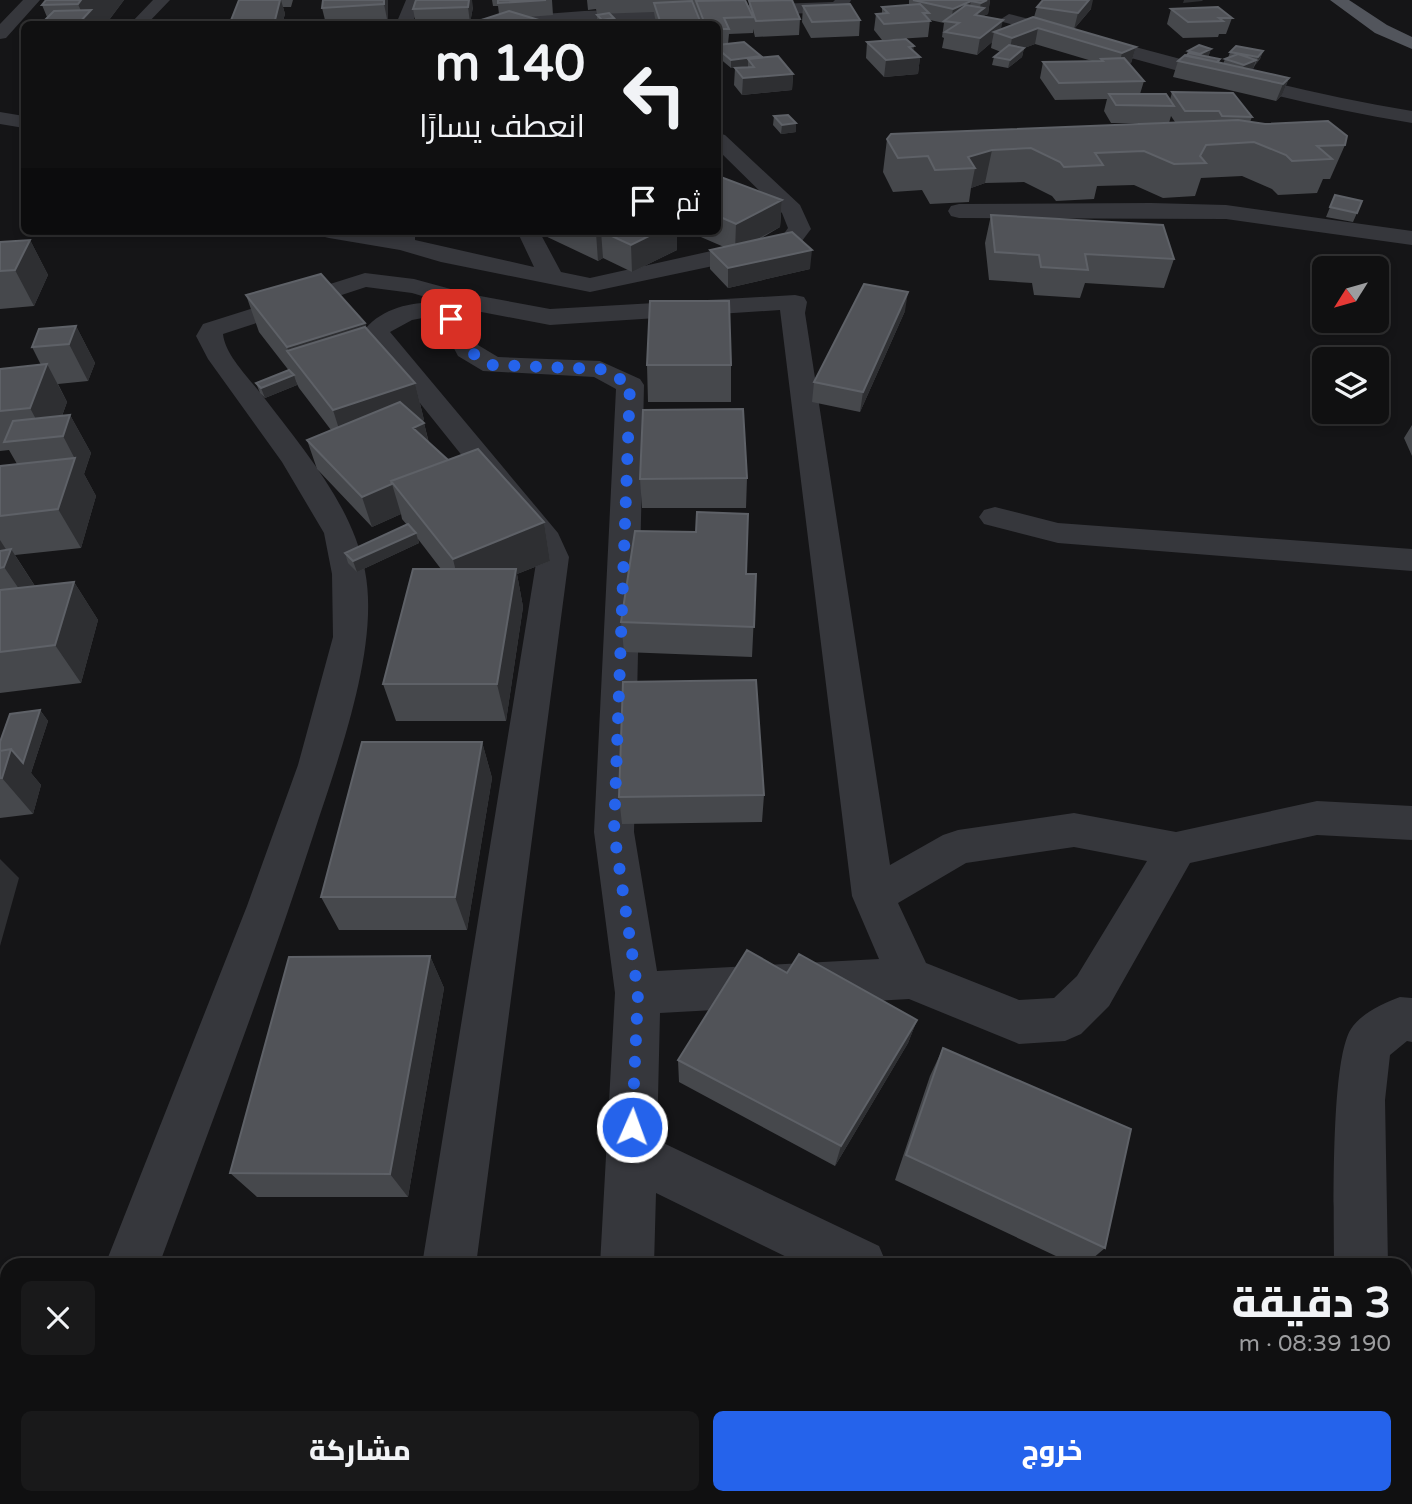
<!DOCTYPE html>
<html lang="ar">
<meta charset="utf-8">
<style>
:root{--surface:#101011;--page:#19191a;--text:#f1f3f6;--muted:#9c9d9f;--line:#303031;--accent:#2563eb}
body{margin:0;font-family:"Varela Round",Cairo,sans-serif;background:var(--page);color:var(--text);direction:rtl;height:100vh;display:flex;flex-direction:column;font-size:26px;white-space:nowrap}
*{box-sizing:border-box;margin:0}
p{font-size:23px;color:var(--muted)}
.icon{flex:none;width:38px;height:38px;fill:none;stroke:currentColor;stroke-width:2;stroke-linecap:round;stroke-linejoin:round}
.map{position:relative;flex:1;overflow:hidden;direction:ltr}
.drawer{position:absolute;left:0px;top:1258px;width:1412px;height:247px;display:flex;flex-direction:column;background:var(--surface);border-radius:21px 21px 0 0;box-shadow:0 4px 10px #0003,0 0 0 2px var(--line);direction:rtl}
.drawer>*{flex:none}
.guide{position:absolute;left:21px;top:21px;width:700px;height:214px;border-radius:10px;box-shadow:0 4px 10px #0003,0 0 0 2px var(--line);direction:rtl;background:#101011;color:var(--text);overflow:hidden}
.needle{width:46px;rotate:233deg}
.tools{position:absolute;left:1312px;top:256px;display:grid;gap:14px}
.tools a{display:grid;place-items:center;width:77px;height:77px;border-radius:10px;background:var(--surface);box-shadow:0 4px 10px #0003,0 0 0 2px var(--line);font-size:35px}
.pin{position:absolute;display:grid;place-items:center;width:60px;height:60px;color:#fff;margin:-30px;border-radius:14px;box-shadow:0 4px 10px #0006}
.me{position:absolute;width:77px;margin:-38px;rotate:2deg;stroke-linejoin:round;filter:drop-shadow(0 0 5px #0008)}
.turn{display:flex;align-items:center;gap:24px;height:147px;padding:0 21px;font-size:32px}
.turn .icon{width:91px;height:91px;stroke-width:2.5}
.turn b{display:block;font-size:49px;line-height:60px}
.then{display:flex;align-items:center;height:66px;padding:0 21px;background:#0003;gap:14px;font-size:26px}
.round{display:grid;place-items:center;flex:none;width:74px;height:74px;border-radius:10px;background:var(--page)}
.overview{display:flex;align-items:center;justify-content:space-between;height:119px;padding:0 21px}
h1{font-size:42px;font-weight:800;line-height:52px}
.button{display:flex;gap:14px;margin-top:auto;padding:14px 21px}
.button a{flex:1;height:80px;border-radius:10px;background:var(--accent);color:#fff;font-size:28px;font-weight:800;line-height:80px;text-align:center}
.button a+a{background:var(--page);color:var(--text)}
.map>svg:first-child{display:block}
</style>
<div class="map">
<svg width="1412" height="1504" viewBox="0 0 1412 1504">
<rect width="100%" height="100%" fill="#151517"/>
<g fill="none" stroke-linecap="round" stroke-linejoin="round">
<path fill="#36373c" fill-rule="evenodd" d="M23,0H40L6,38L0,39V24Z
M153,0H170L147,24H130Z
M406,0H422L412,24H396Z
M835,0H851L847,8L835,12L537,24H471L479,19L584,11L833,2Z
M1009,14C1143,47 1275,89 1412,111V123C1273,100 1139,60 1003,22L1001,19Z
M0,112L24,116V128L0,124Z
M718,133L725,135L800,205L811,229L799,245L765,255L590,292L441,262L400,250L329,238L321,236L318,231H368L392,235L393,231H415V240L534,267L517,231H539L561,272L590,278L783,235L788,228L782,213L718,150Z
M1151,203L1226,205L1412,231V245L1226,219L959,218L951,216L948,211L951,206L959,204Z
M365,273L414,279L469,294L550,309L795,295L804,297L807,302L805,313L890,865L943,835L958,830L1074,813L1176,832L1317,801L1412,806V840L1317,835L1190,863L1109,1006L1081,1034L1065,1041L1019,1044L909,999L660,1013L657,1140L879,1246L887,1265H803L656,1193L654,1265H600L615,993L594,832L616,389L594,377L483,371L458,356L440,322L433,316L412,320L390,332L558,533L569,557L476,1265H422L537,557L532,543L363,332C381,306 421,299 449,304L412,293L366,287L223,334C225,355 249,378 262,395C302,448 352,504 365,571C380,647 338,759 314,833C267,978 212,1122 159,1265H105L247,906L298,765L333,637L332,574L324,533L282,462L208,359L196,336L203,324ZM471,310L550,325L780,310L852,896L879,959L657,971L634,832L644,385L640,379L600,361L498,357L478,345L464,319ZM1074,847L1147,861L1077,976L1054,998L1019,1000L926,963L898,903L966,863Z
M995,507L1058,523L1412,549V571L1058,543L984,524L979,517L984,510Z
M1400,997L1412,998V1042L1407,1041L1390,1055L1385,1100L1388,1265H1334C1334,1220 1330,1061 1351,1029C1360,1014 1384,1003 1400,997Z
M12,1498H73L71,1504H9Z
M385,1498H445V1504H383Z
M499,1498H565L563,1504H496Z
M720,1498H789L792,1504H722Z
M1323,1498H1393L1396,1504H1325Z"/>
<path fill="#52555c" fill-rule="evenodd" d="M1330,0H1349L1387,25L1412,37V49L1375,33Z"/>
</g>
<path fill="#46484c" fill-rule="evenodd" d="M46,0H124L106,24H32L45,20L47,17L42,5Z
M239,0H293L291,7H283L285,14L282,24H230V23Z
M388,0V24H326L322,8Z
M492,0H552L553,15L528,17L552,24H472V23L499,14L498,6H493Z
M587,0H745L749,9V1L800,19L799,35L755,37L753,29V33L729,34L728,44L793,74L792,90L742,95L734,85L735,68L748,67V66L731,68L718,57V24H657L655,18L654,12L597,14L596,9L588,10Z
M909,0H990L988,14L983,16L1001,29L1034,17L1037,7L1091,9L1074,29L1136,47L1131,63L1129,64L1144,81L1140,94L1170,100L1172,92L1252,117L1250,122L1345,145L1330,179H1323L1317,193L1278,195L1272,189L1242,176L1201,178L1195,196L1163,198L1134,185L1097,186L1094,199L1056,201L1052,196L1024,182L985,183L971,188L969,202L930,204L922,190L893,192L883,172L887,139L1155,123H1111L1104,111L1107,99L1055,100L1040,78L1043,62L1092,61L1035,44L1024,48L1022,57L1008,68L992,65L994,57L1001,52L991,48L992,42L977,55L942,48L944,38L942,37L944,23L930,20L928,37L882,40L874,30L876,14H882V7L909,5ZM1171,116L1175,122L1169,123Z
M803,6L860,20L859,36L811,38L802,22Z
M473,7L470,23L416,24L413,9Z
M1171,9L1232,18L1226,34H1219L1218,37L1183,38L1167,24Z
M597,15L614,18L615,24H599L597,23Z
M867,42L920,57L918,74L884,77L866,58Z
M1211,49L1208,57L1220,59L1219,63L1223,64L1225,59L1228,58L1230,52L1263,51L1260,59L1255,65L1253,69L1251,70L1289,78L1282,95L1276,101L1173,77L1178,61L1186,56L1188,51Z
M774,116L796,123V132L781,134L773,125Z
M718,176L782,200L780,227L758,240L810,269L728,288L710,269V250L724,247L687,231H718Z
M1335,195L1357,213L1353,222L1326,217Z
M991,215L1174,259L1164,288L1085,283L1080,298L1034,295L1032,283L989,280L985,243Z
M541,231H677V250L632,272L603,258L598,261L541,234Z
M30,240L48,275L34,306L0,309V242Z
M246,295L365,323L367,329L415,383L424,420L422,421L424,423L429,443L448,460L544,522L550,561L517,574L523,607L506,721H396L383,684L441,569L418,539L419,543L357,572L348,563L345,553L407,525L402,519L401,514L372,527L317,469L307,440L331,430L299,388L294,378L297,385L265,398L260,393L256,383L290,372L259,332Z
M905,311L860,412L812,402L814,382Z
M76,326L95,363L88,381L58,384L67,402L62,416L70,415L91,453L84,474L96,496L81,548L15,555L35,586L74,582L98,620L81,683L0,693V466L17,464L9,450L0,451V369L41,365L32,347Z
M647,365H731V402H648Z
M1412,425V456L1404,438Z
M747,478L746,508H642L640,479Z
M746,574H756L752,657L624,652L621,622Z
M40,710L48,721L31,773L41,785L33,814L0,818V742Z
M482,742L492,778L467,930H339L321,897Z
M764,795L762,822L622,824L619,797Z
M430,956L444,988L408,1197H257L230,1173Z
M917,1020L908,1043L835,1166L679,1082L678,1060Z
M943,1048L1105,1248L1085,1265H1075L895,1180L930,1076Z"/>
<path fill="#2e2f32" d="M81,0H124L106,24H78L84,18L78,4Z
M277,0H281L285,14L282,24H276L275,20Z
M384,0H388V24L384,4Z
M469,0H472L473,7L470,23L468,7Z
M987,0H990L988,14L983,16L975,15L979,12L981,3Z
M1089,0H1093L1091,9L1074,29L1078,13Z
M1184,0H1203L1202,1L1183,3Z
M971,1L968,16L951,22L953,9Z
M614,18L615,24H603L602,20Z
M1003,20L1000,34L994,32L992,42L977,55L980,38Z
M1038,28L1035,44L1009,54L1012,38Z
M914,46L913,58L920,57L918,74L884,77L886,60L909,47Z
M1136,47L1131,63L1118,69L1122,53Z
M1024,48L1022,57L1008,68L1010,60Z
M1211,49L1208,57L1198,60L1200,54Z
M1263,51L1260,59L1255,65L1258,57Z
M761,56L760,64L748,59V66L731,68V60Z
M1256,60L1253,69L1241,74L1244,65Z
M793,74L792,90L742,95L743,78Z
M1289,78L1282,95L1276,101L1283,84Z
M796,123V132L781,134L782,125Z
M992,150L985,183L971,188L975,168L968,157Z
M782,200L780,227L735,251L736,224Z
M601,231L603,258L598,261L596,233Z
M659,231H677V250L632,272L631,245Z
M30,240L48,275L34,306L15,270Z
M812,250L810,269L728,288V268Z
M908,292L905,311L860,412L863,392Z
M365,323L375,360L290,355L287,347Z
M76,326L95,363L88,381L69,344Z
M47,364L67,402L54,437L46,438L30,408Z
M294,375L297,385L265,398L261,388Z
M415,383L424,420L345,448L333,410Z
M70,415L91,453L84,474L96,496L81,548L58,509L75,459L63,436Z
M424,423L431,453L413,428Z
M392,484L401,514L372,527L362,497Z
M544,522L550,561L517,574L523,607L506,721L497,684L462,597L453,559Z
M416,533L419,543L357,572L353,561Z
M0,540L9,554L11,549L36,588L30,605L4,567L0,568Z
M74,582L98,620L81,683L55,645Z
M40,710L48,721L31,773L41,785L33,814L2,778L11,749Z
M482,742L492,778L467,930L455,897Z
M0,859L19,878L0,946Z
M430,956L444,988L408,1197L390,1174Z
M917,1020L908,1043L835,1166L841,1146Z
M318,1498H345L344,1504H317Z"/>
<path fill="#515358" stroke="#5e6167" stroke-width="2" d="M46,0H81L78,4L42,5Z
M239,0H280L275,20L230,23Z
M323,0H384V4L322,8Z
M416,0H469L468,7L413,9Z
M498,0H546L498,3Z
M745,0L753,17L724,18L729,29H718V24H705L696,1Z
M792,0L800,19L756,21L749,1Z
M913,0H987L981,3L971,1L953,9Z
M1043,0H1089L1078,13L1037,7Z
M692,1L700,21L678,22V20L660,21L654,3Z
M850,4L860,20L812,22L803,6Z
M920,4L929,13H923L930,21L884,24L876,14L888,13L882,7Z
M966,5L984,8L975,15L1003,20L980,38L945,32L959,23L944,21Z
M1218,7L1232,18H1219L1223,21L1188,22L1171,9Z
M91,10L78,24H32L36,20H45L54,11Z
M509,11L552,24H475L472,23Z
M609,13L614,18L602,20L597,15Z
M1033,17L1136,47L1122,53L1038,28L1012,38L994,32Z
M429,20L440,24H415Z
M906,39L914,46L909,47L920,57L886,60L867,42Z
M744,42L761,56L731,60L718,49V45Z
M1009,45L1024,48L1010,60L994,57Z
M1199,45L1211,49L1200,54L1188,51Z
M1236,46L1263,51L1258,57L1230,52Z
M1189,53L1220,59L1217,62L1186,56Z
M1238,54L1256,60L1244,65L1225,59Z
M1185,55L1289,78L1283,84L1178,61Z
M778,56L793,74L743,78L735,68L754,67L748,59Z
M1124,58L1144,81L1059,83L1043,62L1103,61L1101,59Z
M1172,92L1233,93L1252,117L1222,116L1219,111H1185Z
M1109,94H1166L1174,106L1116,105Z
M788,115L796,123L782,125L774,116Z
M1238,120L1265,124L1328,121L1347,136L1345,145L1317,146L1332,159L1292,161L1286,155L1254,142L1206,145L1200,156L1206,163L1174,164L1144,151L1095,153L1103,165L1064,167L1060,162L1031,148L992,150L968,157L975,168L935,170L928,156L898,158L887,139L891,134Z
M718,176L782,200L736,224L718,216Z
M1335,195L1362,201L1357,213L1330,207Z
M991,215L1163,225L1174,259L1085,254L1088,270L1041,267L1039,255L995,252Z
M601,231H659L631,245Z
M792,232L812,250L728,268L710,250Z
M30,240L15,270L0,271V242Z
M321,274L365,323L287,347L246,295Z
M864,284L908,292L863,392L814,382Z
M650,301H729L731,365H647Z
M76,326L69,344L32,347L39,329Z
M365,327L415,383L333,410L287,351Z
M47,364L30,408L0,411V369Z
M289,370L294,375L261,388L256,383Z
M400,402L424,423L413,428L448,460L391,481L392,484L362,497L307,440Z
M743,409L747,478L640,479L643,410Z
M70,415L63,436L4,442L13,421Z
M478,449L544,522L453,559L391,481Z
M75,458L58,509L0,516V466Z
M697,512L748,514L746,574H756L754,627L621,622L635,531L696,532Z
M408,524L416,533L353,561L345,553Z
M11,549L4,567L0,568V551Z
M413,569H516L497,684H383Z
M74,582L55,645L0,652V590Z
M756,680L764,795L619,797L623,682Z
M40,710L23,763L11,749L0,751V742L10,714Z
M362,742H482L455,897H321Z
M11,749L2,778H0V751Z
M747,950L787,973L799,954L917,1020L841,1146L678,1060Z
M430,956L390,1174L230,1173L289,957Z
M943,1048L1131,1129L1105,1248L906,1155Z
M126,1498H318L317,1504H124Z"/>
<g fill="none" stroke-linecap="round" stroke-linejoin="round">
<path stroke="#2563eb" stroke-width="12" stroke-dasharray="0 21.6" d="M451,319L467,350L492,365L600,369L630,384L614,832L638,993L632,1127"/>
</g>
</svg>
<div class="tools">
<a><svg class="needle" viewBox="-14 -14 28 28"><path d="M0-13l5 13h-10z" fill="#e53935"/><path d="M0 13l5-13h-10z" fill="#9c9d9f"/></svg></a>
<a><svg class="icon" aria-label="layers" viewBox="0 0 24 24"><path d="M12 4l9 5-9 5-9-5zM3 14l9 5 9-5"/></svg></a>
</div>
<div class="pin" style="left:451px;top:319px;background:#d93025"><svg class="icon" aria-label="arrive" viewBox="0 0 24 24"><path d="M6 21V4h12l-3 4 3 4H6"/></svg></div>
<svg class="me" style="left:632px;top:1127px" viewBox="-20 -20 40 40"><circle r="17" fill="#2563eb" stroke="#fff" stroke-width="3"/><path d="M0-11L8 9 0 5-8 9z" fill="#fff"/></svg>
<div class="guide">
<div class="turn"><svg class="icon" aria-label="left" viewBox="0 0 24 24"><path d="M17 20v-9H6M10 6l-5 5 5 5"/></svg><div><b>140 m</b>انعطف يسارًا</div></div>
<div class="then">ثم<svg class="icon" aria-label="arrive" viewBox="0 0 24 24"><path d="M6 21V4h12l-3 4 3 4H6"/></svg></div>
</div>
<section class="drawer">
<div class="overview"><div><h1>3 دقيقة</h1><p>190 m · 08:39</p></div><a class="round"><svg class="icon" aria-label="close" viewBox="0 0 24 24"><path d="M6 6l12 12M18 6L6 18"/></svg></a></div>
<div class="button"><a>خروج</a><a>مشاركة</a></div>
</section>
</div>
